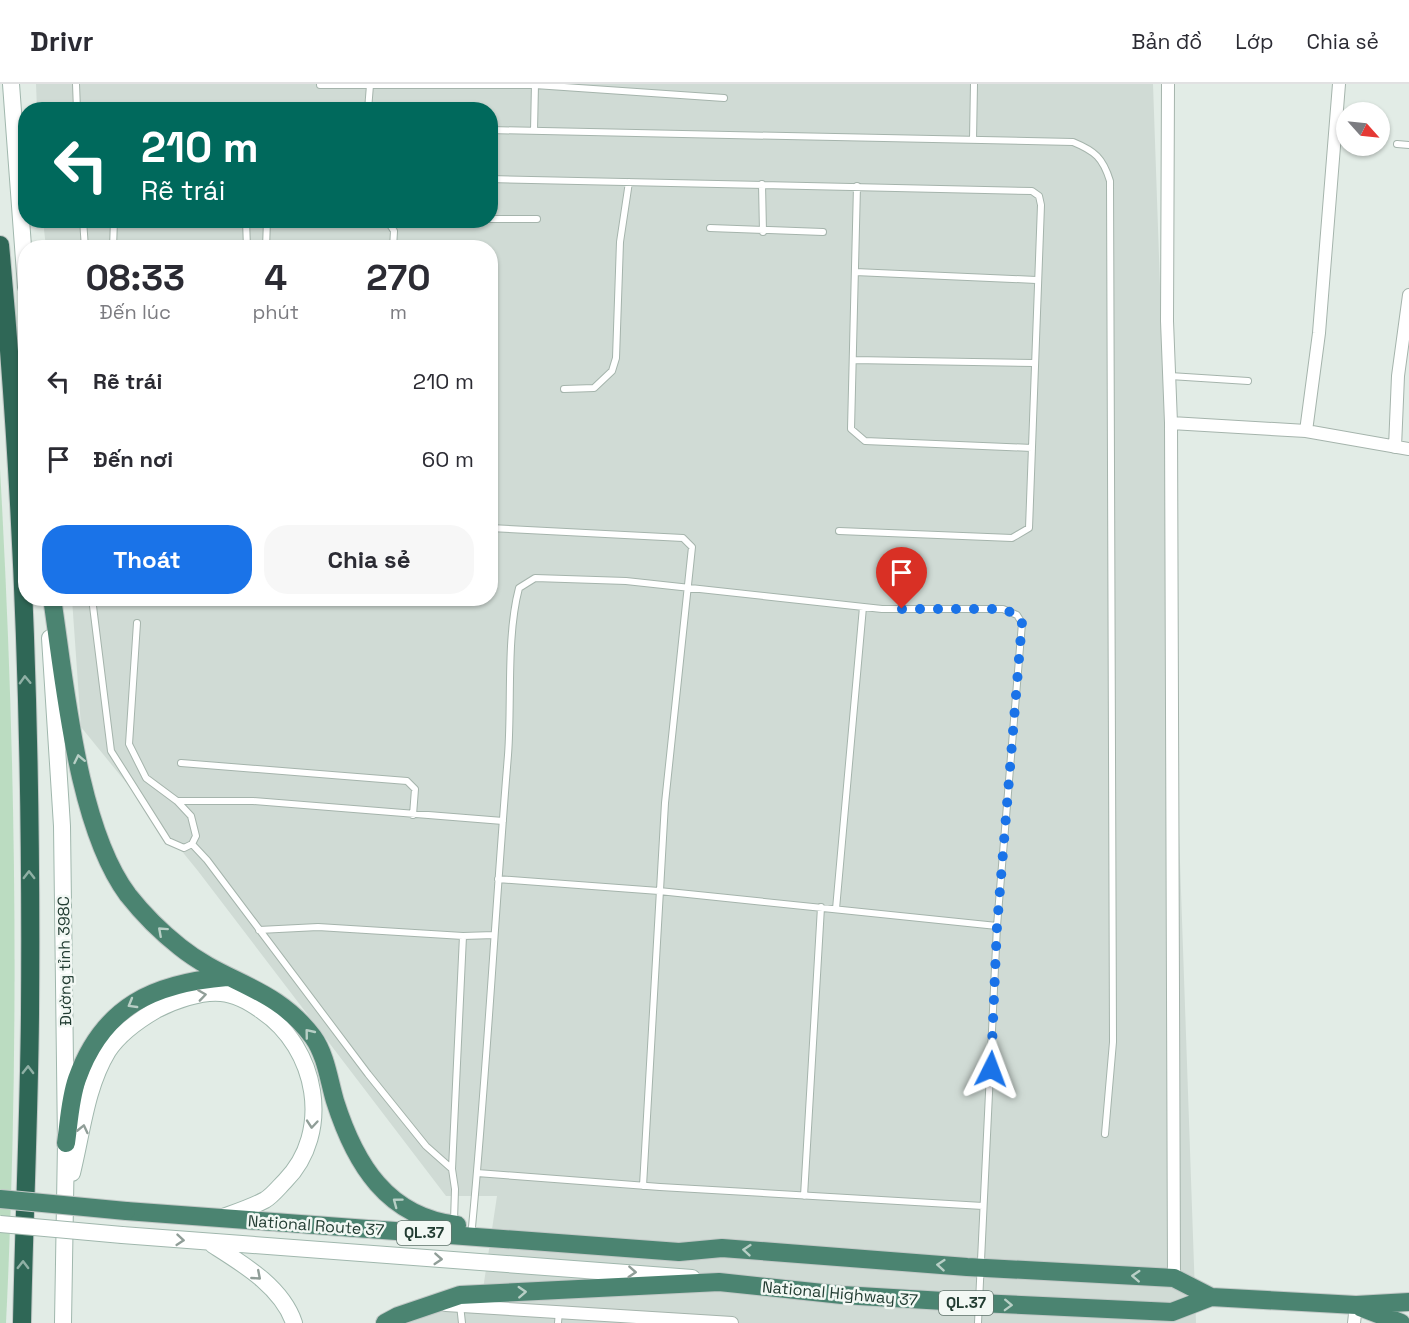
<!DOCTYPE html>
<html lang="vi">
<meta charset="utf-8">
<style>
:root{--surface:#fff;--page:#f7f7f7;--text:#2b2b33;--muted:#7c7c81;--line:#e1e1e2;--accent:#1a73e8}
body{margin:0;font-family:"Space Grotesk",sans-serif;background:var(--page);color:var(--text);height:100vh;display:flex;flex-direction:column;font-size:22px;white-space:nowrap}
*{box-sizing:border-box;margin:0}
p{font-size:20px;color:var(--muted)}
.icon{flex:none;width:33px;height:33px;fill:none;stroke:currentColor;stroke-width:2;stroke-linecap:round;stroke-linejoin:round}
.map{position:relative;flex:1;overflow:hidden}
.sheet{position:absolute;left:18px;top:156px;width:480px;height:366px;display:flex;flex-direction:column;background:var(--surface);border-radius:24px;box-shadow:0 2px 4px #0004}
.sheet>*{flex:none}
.guide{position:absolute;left:18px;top:18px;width:480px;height:126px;border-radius:24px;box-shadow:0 2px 4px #0004;background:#00695c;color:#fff;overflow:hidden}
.needle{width:39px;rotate:117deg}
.fabs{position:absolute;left:1336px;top:18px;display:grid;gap:12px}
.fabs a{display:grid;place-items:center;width:54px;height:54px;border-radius:50%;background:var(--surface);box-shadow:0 2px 4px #0004;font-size:30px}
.pin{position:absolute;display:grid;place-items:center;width:51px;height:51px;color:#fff;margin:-62px -26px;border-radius:50% 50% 50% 0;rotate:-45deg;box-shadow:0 0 6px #0007}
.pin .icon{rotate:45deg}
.me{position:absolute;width:66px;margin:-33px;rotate:3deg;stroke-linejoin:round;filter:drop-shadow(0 0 4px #0008)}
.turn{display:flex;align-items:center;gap:21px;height:126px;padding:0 24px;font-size:27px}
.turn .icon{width:78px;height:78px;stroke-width:2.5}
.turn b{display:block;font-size:42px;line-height:51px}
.eta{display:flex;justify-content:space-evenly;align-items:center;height:102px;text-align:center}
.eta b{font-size:36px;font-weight:700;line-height:42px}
.primary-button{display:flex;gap:12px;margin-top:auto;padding:12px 24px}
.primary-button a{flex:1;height:69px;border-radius:24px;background:var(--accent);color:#fff;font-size:24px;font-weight:700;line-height:69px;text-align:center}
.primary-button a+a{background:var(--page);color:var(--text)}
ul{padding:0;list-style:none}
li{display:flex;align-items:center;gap:18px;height:78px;padding:0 24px}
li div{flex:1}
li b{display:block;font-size:22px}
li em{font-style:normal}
header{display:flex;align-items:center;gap:36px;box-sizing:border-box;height:84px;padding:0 30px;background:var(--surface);border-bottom:2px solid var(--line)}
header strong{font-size:28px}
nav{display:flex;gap:33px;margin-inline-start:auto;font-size:21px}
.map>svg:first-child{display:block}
</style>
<header>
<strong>Drivr</strong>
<nav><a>Bản đồ</a><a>Lớp</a><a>Chia sẻ</a></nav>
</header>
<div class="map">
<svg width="1409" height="1239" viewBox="0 0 1409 1239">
<rect width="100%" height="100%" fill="#e2ece6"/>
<path fill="#d0dbd5" d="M36,0H1153L1196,1239H396L482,1212L497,1112H446L198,787L81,643L72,515L490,514V164L46,163L43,137L490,136V26L37,25Z"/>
<path fill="#bbdcc1" d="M0,385C16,669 20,955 6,1239H0Z"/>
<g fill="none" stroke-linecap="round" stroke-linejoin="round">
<defs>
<path id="service" d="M76,0L77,26
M320,1H535L724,14
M368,26L370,1
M490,46L1073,58C1095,67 1103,74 1110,97L1113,958L1105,1050
M534,47L535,0
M973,56L974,0
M1397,60L1409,61
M490,95L1032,107L1039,112L1041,121L1029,444L1012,454L839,447
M762,100L763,148
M857,102L851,345L865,357L1032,364
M490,135H537
M83,136L85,164
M246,136L247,164
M387,136L394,147L393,164
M710,144L823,148
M113,164L114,136
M266,164L267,136
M855,188L1036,196
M853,276L1034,279
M1170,292L1248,297
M564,305L594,304L612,287L616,274L620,158L629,98
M490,444L683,454L692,463L665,719L643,1102
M92,514L111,667L168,757L184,764L192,760L207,776L368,990L426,1062L452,1085L455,1105L454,1137
M137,539L129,660L146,694L177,717L191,732L196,752L192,760
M181,679L407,697L415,705L413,731
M177,717H253L503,737
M498,795L659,807L997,842
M836,825L863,523
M259,846L318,843L463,852L494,851
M452,1085L463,852
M477,1089L660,1103L983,1122
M804,1112L821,823
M472,1143C487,986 495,828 508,671C512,619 506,553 519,504L535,494L626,497L882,525H1003L1017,531L1022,539L997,842L978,1239
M460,1221L462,1239
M558,1239L559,1227"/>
<path id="minor" d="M1168,0L1167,237L1171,339L1174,1194
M1171,339L1306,347L1409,365
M1306,347L1319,249L1339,0
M1395,363L1398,292L1409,211
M446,1221L732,1239
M1354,1239L1356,1221"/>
<path id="secondary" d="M11,0L26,203
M50,554L62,742L66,1059L63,1239
M72,1089C82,1049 86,1003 108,967C120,949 137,937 156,926C173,917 201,907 221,909C235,910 251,919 262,927C317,964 333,1048 285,1097C279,1103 272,1112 265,1116C252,1123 237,1128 223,1133
M122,1151L692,1194
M213,1161C243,1180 282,1203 294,1239"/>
<path id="trunk" d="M52,514C65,599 77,743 128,811C143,830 161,848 180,863C226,900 275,902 313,953C326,971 329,997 335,1017C355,1080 387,1133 457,1141
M66,1059C69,1038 70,1015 77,995C103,922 154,899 227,893
M126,1127L679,1168L722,1164L967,1183L1174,1194L1211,1213
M1360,1223L1401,1239
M385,1239L398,1232L460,1211L719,1198L842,1211L978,1219L1172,1228L1211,1213L1356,1221L1409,1218"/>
<path id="motorway" d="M0,161C24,416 32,674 30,930C29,1033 24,1136 22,1239"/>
</defs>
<use href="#service" stroke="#a5b4ac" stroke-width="8"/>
<use href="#minor" stroke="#a5b4ac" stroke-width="14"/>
<use href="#secondary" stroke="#a0b7ad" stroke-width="18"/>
<use href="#trunk" stroke="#c1c8c6" stroke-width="20"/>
<use href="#motorway" stroke="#c1c8c6" stroke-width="20"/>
<use href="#service" stroke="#fff" stroke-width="6"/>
<use href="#minor" stroke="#fff" stroke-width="12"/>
<use href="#secondary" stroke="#fff" stroke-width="16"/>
<use href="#trunk" stroke="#4b8471" stroke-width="18"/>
<use href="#motorway" stroke="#2f6756" stroke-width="18"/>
<defs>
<path id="secondary-bridge" d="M0,1140L122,1151"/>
<path id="trunk-bridge" d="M0,1115L126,1127"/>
</defs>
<use href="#secondary-bridge" stroke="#a0b7ad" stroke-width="18" stroke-linecap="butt"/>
<use href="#trunk-bridge" stroke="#c1c8c6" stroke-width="20" stroke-linecap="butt"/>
<use href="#secondary-bridge" stroke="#fff" stroke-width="16"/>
<use href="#trunk-bridge" stroke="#4b8471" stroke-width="18"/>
</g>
<defs><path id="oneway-chevron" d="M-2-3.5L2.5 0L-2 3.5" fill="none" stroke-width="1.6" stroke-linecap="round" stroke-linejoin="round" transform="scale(1.5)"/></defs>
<g stroke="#90b0a5">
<use href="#oneway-chevron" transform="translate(25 596) rotate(-92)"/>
<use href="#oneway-chevron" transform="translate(29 791) rotate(-90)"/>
<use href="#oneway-chevron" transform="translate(28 986) rotate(-89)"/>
<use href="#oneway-chevron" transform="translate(23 1181) rotate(-89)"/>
</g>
<g stroke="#b8cfc6">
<use href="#oneway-chevron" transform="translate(79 675) rotate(-102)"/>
<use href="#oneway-chevron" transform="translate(162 847) rotate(-138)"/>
<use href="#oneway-chevron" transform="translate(132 920) rotate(150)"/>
<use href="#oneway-chevron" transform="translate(309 949) rotate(-129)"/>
<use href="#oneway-chevron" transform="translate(397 1118) rotate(-143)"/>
<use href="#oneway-chevron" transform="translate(747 1166) rotate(-175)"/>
<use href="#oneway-chevron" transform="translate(941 1181) rotate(-175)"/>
<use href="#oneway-chevron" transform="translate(1136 1192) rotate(-177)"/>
<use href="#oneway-chevron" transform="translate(522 1208) rotate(-3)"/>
<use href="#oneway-chevron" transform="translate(1008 1221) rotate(2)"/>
</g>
<g stroke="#909e98">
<use href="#oneway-chevron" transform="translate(202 911) rotate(-8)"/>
<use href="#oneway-chevron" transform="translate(312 1040) rotate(95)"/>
<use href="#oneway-chevron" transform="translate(83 1045) rotate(-77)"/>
<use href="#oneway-chevron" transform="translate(180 1156) rotate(5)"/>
<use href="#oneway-chevron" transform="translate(438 1175) rotate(4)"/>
<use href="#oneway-chevron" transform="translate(632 1188) rotate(4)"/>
<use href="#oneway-chevron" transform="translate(257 1192) rotate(41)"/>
</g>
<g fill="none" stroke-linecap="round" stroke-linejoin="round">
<path stroke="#1a73e8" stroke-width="10" stroke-dasharray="0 18" d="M902,525H1003L1017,531L1022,538L997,842L991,985"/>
</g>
<g text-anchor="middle" stroke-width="5" stroke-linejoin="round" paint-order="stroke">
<g fill="#f2f8f4" stroke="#60746c" stroke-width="1.5">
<rect x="397" y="1137" width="54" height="24" rx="4.5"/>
<rect x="939" y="1207" width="54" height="24" rx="4.5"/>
</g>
<g font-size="15" font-weight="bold" fill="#223c32">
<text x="424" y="1154">QL.37</text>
<text x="966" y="1224">QL.37</text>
</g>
<g font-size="16" fill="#223c32" stroke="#f2f8f4">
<text transform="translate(64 877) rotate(-91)" y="6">Đường tỉnh 398C</text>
<text transform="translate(316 1141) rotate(4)" y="6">National Route 37</text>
<text transform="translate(840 1209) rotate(5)" y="6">National Highway 37</text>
</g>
</g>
</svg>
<div class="fabs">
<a><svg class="needle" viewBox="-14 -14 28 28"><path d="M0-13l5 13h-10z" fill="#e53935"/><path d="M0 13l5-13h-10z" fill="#7c7c81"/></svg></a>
</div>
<div class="pin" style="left:902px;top:525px;background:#d93025"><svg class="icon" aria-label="arrive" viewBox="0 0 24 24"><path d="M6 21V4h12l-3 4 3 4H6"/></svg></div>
<svg class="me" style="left:991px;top:985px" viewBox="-20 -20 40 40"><path d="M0-17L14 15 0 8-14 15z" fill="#1a73e8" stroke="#fff" stroke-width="4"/></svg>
<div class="guide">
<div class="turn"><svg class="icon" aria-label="left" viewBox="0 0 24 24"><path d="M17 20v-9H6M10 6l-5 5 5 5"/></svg><div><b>210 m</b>Rẽ trái</div></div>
</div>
<section class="sheet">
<div class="eta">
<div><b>08:33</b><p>Đến lúc</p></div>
<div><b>4</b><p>phút</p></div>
<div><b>270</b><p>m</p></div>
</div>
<ul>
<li><svg class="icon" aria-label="left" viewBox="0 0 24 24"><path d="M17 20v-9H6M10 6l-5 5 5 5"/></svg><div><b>Rẽ trái</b></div><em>210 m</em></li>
<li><svg class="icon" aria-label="arrive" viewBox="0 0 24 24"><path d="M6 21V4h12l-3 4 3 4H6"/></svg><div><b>Đến nơi</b></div><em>60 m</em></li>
</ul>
<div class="primary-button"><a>Thoát</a><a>Chia sẻ</a></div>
</section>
</div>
